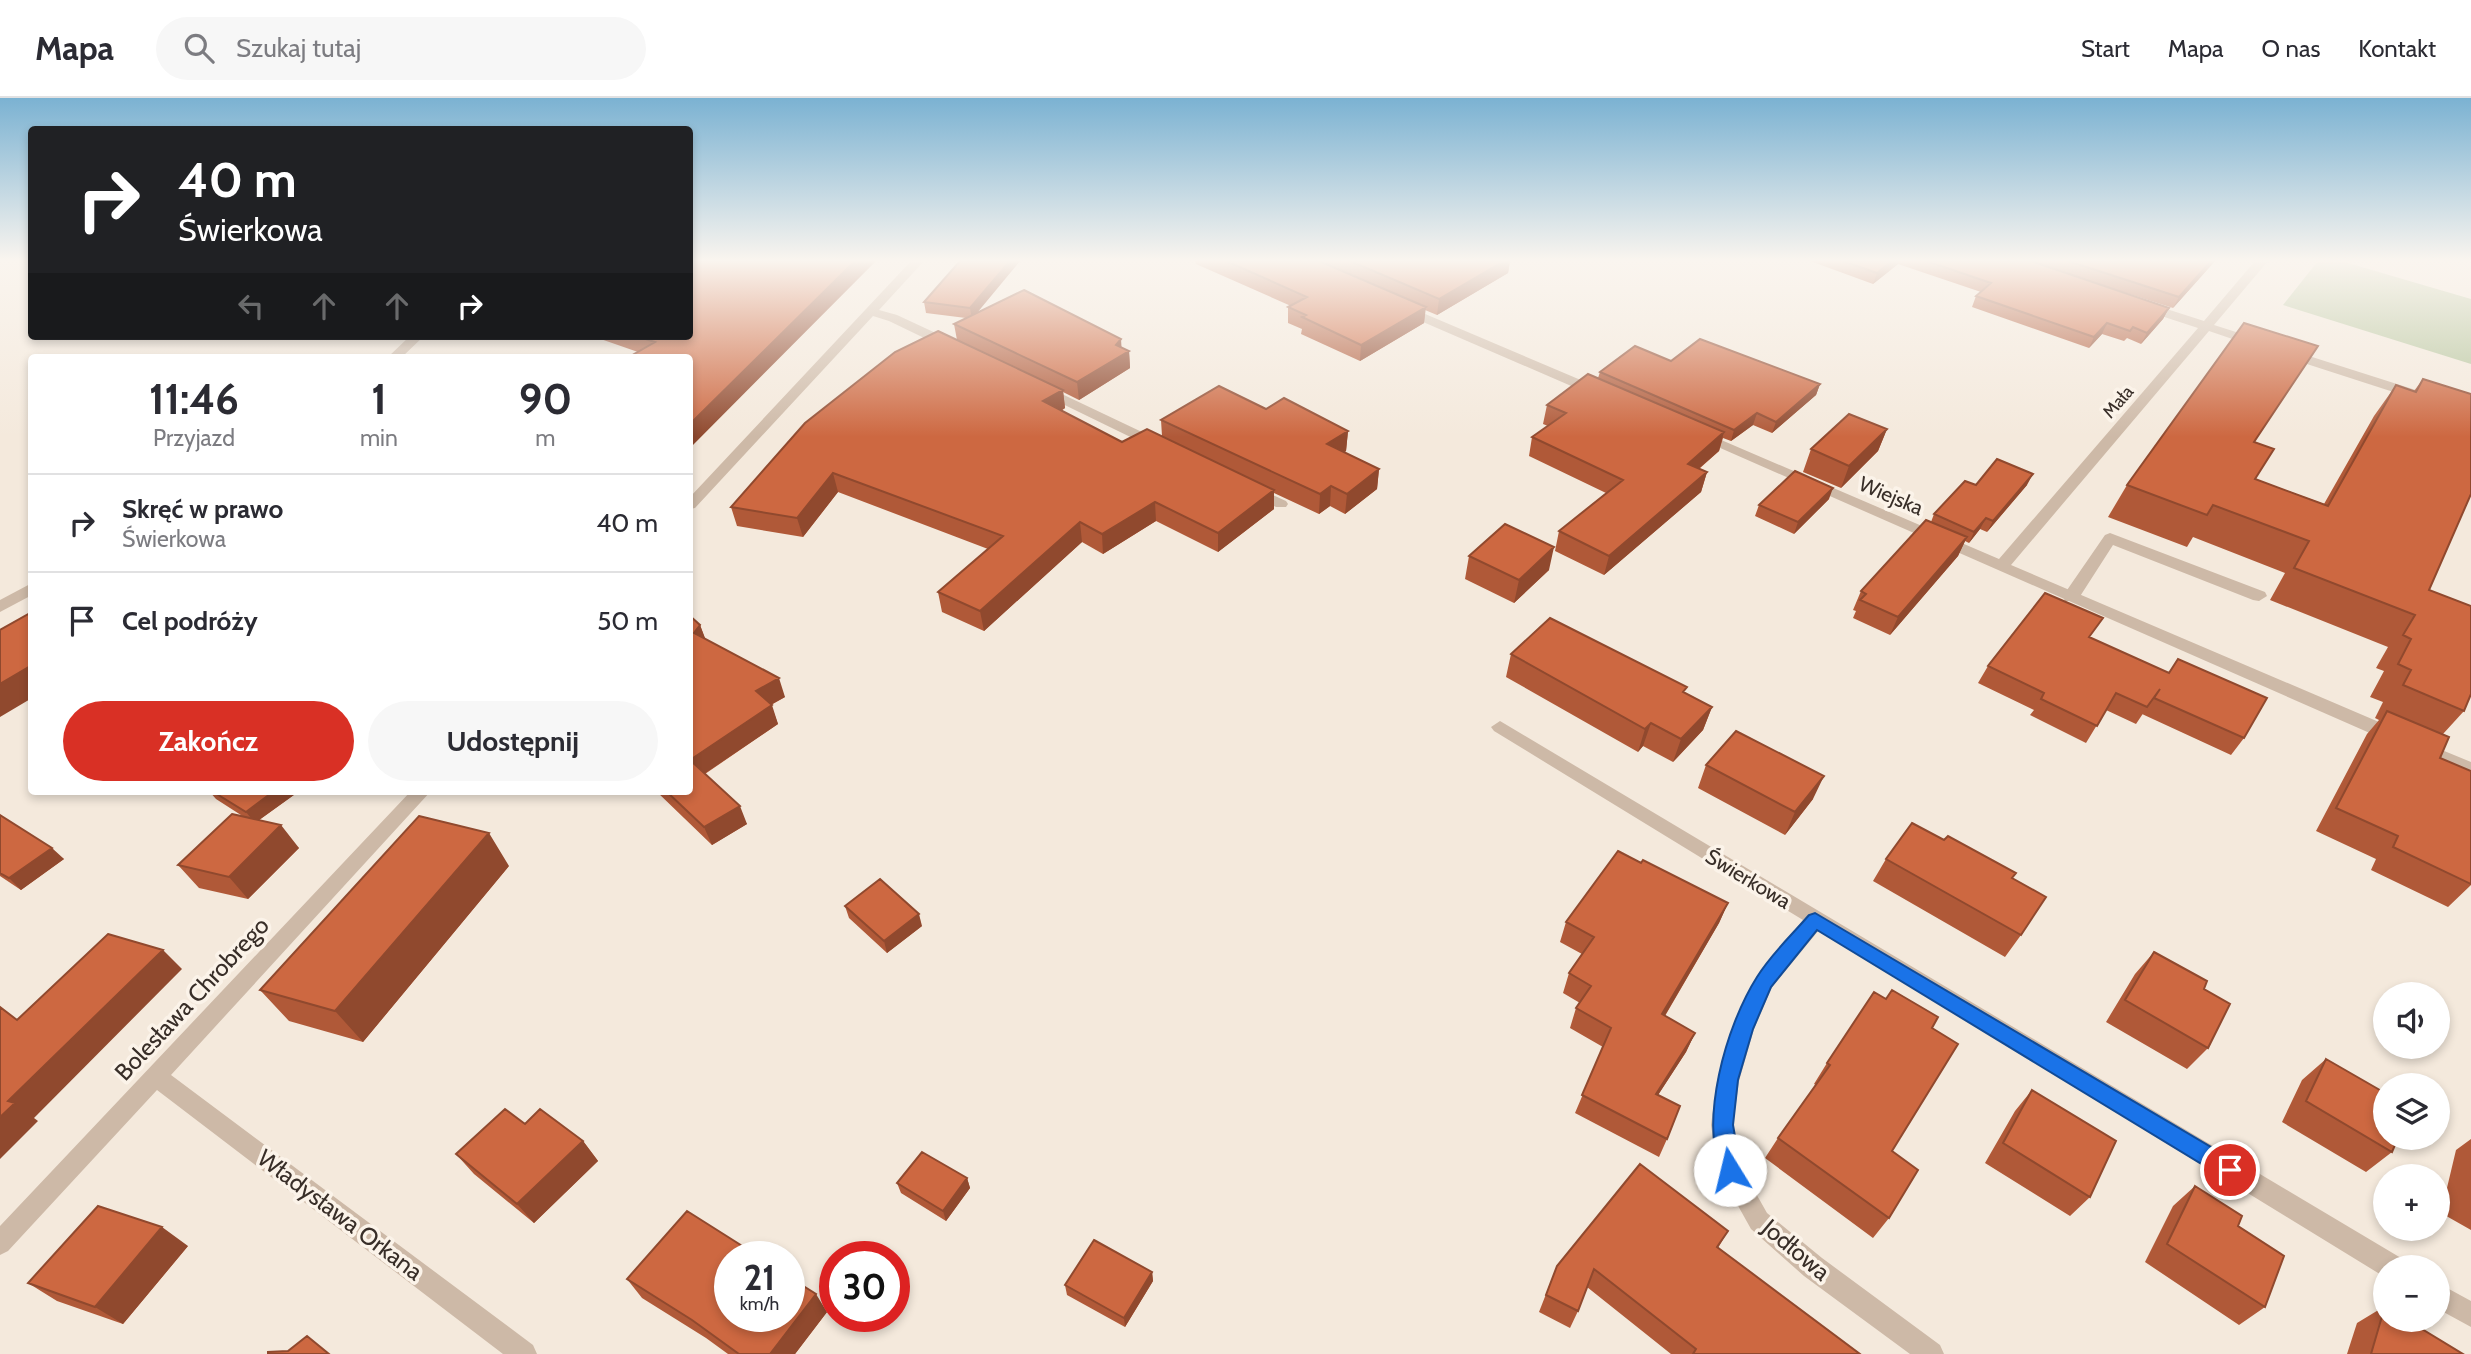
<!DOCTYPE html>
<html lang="pl">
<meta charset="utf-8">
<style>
:root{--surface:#fff;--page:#f7f7f7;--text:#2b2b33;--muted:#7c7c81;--line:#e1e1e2;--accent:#d93025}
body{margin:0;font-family:Cabin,sans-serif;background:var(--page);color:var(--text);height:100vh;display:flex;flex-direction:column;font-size:26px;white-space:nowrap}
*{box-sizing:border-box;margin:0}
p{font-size:23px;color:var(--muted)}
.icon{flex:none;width:38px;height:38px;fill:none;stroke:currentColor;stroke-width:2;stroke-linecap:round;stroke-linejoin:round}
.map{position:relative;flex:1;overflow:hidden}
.details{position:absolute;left:28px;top:256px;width:665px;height:441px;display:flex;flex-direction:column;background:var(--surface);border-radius:7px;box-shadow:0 4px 10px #0003}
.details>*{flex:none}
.hud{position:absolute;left:28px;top:28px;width:665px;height:214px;border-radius:7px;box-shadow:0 4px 10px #0003;background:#202124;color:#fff;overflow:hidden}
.buttons{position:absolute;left:2373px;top:884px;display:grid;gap:14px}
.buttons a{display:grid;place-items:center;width:77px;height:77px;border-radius:50%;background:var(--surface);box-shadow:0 4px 10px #0003;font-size:35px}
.speed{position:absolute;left:714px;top:1143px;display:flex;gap:14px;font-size:35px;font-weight:700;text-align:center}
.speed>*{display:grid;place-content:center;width:91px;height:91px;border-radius:50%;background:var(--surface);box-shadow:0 4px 10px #0003;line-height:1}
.speed small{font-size:18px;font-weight:400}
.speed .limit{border:10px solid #d22;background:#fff;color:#111}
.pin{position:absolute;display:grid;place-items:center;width:60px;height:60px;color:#fff;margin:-30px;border:4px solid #fff;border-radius:50%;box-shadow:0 2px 7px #0007}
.me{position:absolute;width:77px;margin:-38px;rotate:351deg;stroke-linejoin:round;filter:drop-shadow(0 0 5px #0008)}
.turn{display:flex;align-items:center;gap:24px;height:147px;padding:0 35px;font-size:32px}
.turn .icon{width:91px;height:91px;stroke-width:2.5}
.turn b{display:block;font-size:49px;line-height:60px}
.lanes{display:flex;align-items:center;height:66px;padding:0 35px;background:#0003;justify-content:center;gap:35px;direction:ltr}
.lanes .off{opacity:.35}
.eta{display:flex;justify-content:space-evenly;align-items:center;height:119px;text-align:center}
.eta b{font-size:42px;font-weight:700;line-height:49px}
.cta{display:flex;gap:14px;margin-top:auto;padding:14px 35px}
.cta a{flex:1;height:80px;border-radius:42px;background:var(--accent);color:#fff;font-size:28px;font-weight:700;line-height:80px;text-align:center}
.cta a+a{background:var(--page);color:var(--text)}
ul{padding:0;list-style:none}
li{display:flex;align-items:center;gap:21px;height:98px;padding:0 35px;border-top:2px solid var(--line)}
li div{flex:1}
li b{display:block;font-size:26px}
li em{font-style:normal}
header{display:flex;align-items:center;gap:42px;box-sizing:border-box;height:98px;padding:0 35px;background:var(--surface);border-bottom:2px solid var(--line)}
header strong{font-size:33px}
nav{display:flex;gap:38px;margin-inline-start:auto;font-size:24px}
.search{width:490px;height:63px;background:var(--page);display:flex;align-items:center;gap:18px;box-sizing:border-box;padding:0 24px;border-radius:38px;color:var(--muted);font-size:26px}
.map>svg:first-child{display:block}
</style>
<header>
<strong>Mapa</strong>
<div class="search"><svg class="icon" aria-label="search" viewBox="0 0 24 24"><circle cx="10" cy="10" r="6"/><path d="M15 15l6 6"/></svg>Szukaj tutaj</div>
<nav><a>Start</a><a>Mapa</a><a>O nas</a><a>Kontakt</a></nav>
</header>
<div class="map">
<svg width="2471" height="1256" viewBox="0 0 2471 1256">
<rect width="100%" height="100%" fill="#f4e9dc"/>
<path fill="#b4c49b" d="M2318,163H2341L2471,201V266L2283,207Z"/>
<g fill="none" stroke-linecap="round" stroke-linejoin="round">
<path fill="#cdb9a7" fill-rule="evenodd" d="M2110,435L2265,494L2267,498L2259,503L2253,502L2113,447L2077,503H2065L2063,499L2065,495L2105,437Z"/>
<path fill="#cdb9a7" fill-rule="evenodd" d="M911,163H924L879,212L897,217L955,244V250H945L889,223L873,218L695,410L690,411V399Z
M2255,163H2268L2214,227L2261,242V248H2253L2209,233L2011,467L2400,633L2403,638L2400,643H2388L1693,338L1700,334L1705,335L1999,461L2198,230L2140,211V205H2148L2204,223Z
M1404,207L1602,291L1604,294L1602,297H1592L1400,214L1398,211Z
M410,238H424L402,259H388Z
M2287,251L2422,294L2424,297L2417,301L2412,300L2282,258V252Z
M1045,288L1163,344L1165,347L1158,351L1153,350L1040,295L1038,292Z
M1253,388L1286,403L1288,406L1286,409H1276L1248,395V389Z
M32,485V497L0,514V502Z
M1500,623L2401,1160L2404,1169H2385L2383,1178L1819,832L1772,889L1754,931L1739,983L1733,1027L1741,1069L1767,1115L1822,1160L1940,1247L1944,1256H1910L1804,1178L1751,1131L1718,1072L1711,1027L1717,983L1732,931L1757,878L1803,822L1494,633L1491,629Z
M2420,643L2471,664V678L2414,654L2411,649Z
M411,693H431L171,977L533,1247L537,1256H503L157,992L8,1153L0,1157V1128Z
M2438,1185L2471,1203V1229L2438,1211Z"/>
</g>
<path fill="#b05938" d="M960,163L977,215L1122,250L1129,253L1130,270L1079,302L1063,294L1065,310L1061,313L1122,344L1162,338L1161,322L1266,311L1348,333L1346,353L1344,354L1379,371L1377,391L1345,416L1330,408L1319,416L1274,395V411L1218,454L1156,423L1103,456L1082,444L984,533L942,514L938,494L988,451L838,394L803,439L737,428L731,409L957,242L954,226L966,220L926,215L924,204Z
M1195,163H1510L1508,175L1437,217L1425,212L1424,225L1360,263L1301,236L1302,231L1288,225V209L1291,208L1196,166Z
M1810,163H2215L2173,210L2043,168L2169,210L2163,221L2141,246L2127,240L2124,243L2102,236L2089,250L1972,209L1976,198L1981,194L1898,166L1873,186Z
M592,238H690L638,254Z
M1671,263L1820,286L1816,297L1772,335L1753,327L1731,343L1723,340L1719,353L1699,371L1707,374L1701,394L1604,477L1555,453L1559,433L1606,395L1529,358L1532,339L1548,328L1543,326L1547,307L1598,280L1600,274Z
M2423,281L2429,492L2464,613L2443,636L2440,660L2471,673V787L2448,809L2371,772L2376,761L2316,733L2367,636L2379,622L2375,620L2383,604L2370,599L2384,573L2376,570L2388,549L2270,502L2285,475L2193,439L2187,449L2108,419L2127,387L2255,344V381L2324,406L2374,318L2396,287L2414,293Z
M1887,331L1878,353L1841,390L1803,374L1811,351Z
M1976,387H2027L1987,434L1980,431L1969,445L1965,443L1958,458L1890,537L1853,520L1856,513L1853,512L1861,493L1931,424L1934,416Z
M1829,401L1794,436L1755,418L1759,407Z
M1469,458L1549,472L1514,505L1465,481Z
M700,527L705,541L785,599L771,607L778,626L705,676L747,726L712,747L656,693H690Z
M2090,540L2169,575L2178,561L2244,640L2231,657L2142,616L2144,614L2136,626L2106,612L2086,645L2030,617L2034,612L1978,585L1988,568Z
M1511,556L1686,595L1712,609L1703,632L1673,664L1643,648L1638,654L1506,579Z
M1706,667L1813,701L1785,737L1698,690Z
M209,693L298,694L259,722L299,750L248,801L199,790L178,767L244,719L216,701Z
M0,717L64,761L21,792L0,778Z
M1886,761L2012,780L2021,837L2005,859L1873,783Z
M1641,765L1728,805L1719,825L1665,918L1695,935L1686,954L1658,997L1667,1041L1659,1059L1575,1015L1603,949L1570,930L1576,910L1580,905L1563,895L1569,875L1582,856L1560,844L1566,824Z
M509,768L363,944L289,923L260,892Z
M845,808L922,828L887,855L849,820Z
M2154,854L2204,891L2208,950L2187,971L2106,924L2135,876Z
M1932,930L1892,1053L1889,1120L1873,1140L1765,1060L1778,1040L1816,987L1814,986L1827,965Z
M2326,961L2392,1054L2366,1074L2282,1024L2302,982Z
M2032,992L2090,1099L2070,1118L1985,1065L2015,1013Z
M525,1026L583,1043L598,1063L534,1125L474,1076L456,1056Z
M2471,1041V1132L2441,1115L2456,1052Z
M967,1080L970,1090L946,1123L901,1095L897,1085Z
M2195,1088L2238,1128L2265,1209L2239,1227L2145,1164L2173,1108Z
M1728,1133L1718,1150L1860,1256H1671L1587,1189L1578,1213L1570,1230L1539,1214L1557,1168Z
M188,1148L123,1226L57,1203L28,1185Z
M1152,1174L1153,1183L1125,1229L1067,1197L1065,1187Z
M627,1181L827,1214L795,1256H728L706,1240L642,1200Z
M2385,1208L2463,1256H2347L2357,1225Z"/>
<path fill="#90492e" d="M855,163H876L690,350V326Z
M1010,163H1020L972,221L970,210Z
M1504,163H1510L1508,175L1437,217L1439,201Z
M1892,163H1899L1898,166L1873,186L1877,175Z
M2211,163H2215L2173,210L2179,199Z
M1426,209L1424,225L1360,263L1361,247Z
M2169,210L2163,221L2141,246L2147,235Z
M2107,225L2102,236L2089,250L2094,239Z
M1121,241L1122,257L1129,253L1130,270L1079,302L1077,284Z
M1820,286L1816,297L1772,335L1776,324Z
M1063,292L1065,310L1045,322L1043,303Z
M1757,315L1753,327L1731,343L1734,332Z
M1887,331L1878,353L1841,390L1849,368Z
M1348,333L1346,353L1326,366L1327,346Z
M1724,334L1719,353L1682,385L1688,366Z
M1379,371L1377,391L1345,416L1347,396Z
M1707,374L1701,394L1604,477L1609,458Z
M833,375L838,394L803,439L797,420Z
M2033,376L2027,387L1987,434L1993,423Z
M1331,388L1330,408L1319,416L1320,396Z
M1833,390L1829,401L1794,436L1798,424Z
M1274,392V411L1218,454V435Z
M1155,404L1156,423L1103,456L1102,436Z
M1986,420L1980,431L1969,445L1974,434Z
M1080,424L1082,444L984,533L980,513Z
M1967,439L1958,458L1890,537L1898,519Z
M1554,449L1549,472L1514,505L1519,482Z
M700,527L707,545L694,535Z
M32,567V600L0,619V586Z
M779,580L785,599L763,611L756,593Z
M772,607L778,626L698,680L690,662Z
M1712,609L1703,632L1673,664L1681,641Z
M1651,625L1643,648L1638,654L1645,631Z
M1824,678L1813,701L1785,737L1795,714Z
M274,693L298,694L255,725L246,714Z
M740,708L747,726L712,747L704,729Z
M281,727L299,750L248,801L229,779Z
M489,735L509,768L363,944L335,913Z
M52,750L64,761L21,792L9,780Z
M1728,805L1719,825L1654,936L1662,916Z
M919,816L922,828L887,855L884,843Z
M163,852L182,871L34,1020L38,1023L0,1061V1019L8,1003Z
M1695,935L1686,954L1647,1014L1656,996Z
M583,1043L598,1063L534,1125L517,1106Z
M967,1080L970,1090L946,1123L943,1113Z
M162,1129L188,1148L123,1226L95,1209Z
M1152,1174L1153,1183L1125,1229L1124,1220Z
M816,1196L827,1214L795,1256H770Z"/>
<path fill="#cd6841" stroke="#90492e" stroke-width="2" d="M690,163H855L690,326V259H629L655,244L636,238H690Z
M960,163H1010L970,210L924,204Z
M1226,163H1319L1426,209L1361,247L1302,219L1306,217L1288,209L1307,199Z
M1350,163H1504L1439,201Z
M1843,163H1892L1877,175Z
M1926,163H2031L2169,210L2147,235L2133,229L2130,233L2107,225L2094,239L1976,198L1991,185Z
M2068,163H2211L2179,199Z
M1024,192L1121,241L1116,247L1129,253L1077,284L954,226Z
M2244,225L2318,248L2254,344L2274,351L2255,381L2328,408L2396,287L2416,294L2423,281L2471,296V396L2429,492L2471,508V596L2464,613L2403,587L2411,572L2398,566L2411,541L2403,537L2415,517L2294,470L2309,443L2213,407L2207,417L2127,387Z
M938,233L1063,292L1043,303L1122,344L1147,331L1274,392L1218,435L1155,404L1102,436L1080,424L980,513L938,494L1003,438L833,375L797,420L731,409L805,325L895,254Z
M1700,241L1820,286L1776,324L1757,315L1734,332L1600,274L1635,248L1671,263Z
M1588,276L1724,334L1688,366L1707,374L1609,458L1559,433L1623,382L1532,339L1566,315L1547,307Z
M1219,288L1266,311L1284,300L1348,333L1327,346L1379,371L1347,396L1331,388L1320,396L1161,322Z
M1849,316L1887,331L1849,368L1811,351Z
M1997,361L2033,376L1993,423L1986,420L1974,434L1934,416L1965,383L1976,387Z
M1795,373L1833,390L1798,424L1759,407Z
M1926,422L1967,439L1898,519L1860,502L1866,496L1861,493Z
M1505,426L1554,449L1519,482L1469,458Z
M2045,495L2103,520L2089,539L2169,575L2178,561L2267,600L2244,640L2154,600L2160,591L2147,609L2116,595L2097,628L2041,601L2044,595L1988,568Z
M32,514V567L0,586V532Z
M690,518L700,527L694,535L779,580L756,593L772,607L690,662L740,708L704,729L666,693H690Z
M1550,520L1687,589L1683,594L1712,609L1681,641L1651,625L1645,631L1511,556Z
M2387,613L2449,639L2440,660L2471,673V786L2393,749L2398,738L2336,710Z
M1736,633L1824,678L1795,714L1706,667Z
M212,693H274L246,714Z
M232,716L281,727L229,779L178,767Z
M0,717L52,750L9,780L0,775Z
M419,718L489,735L335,913L260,892Z
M1912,725L1944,742L1948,738L2016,775L2012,780L2046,799L2021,837L1886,761Z
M1618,753L1641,765L1643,762L1728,805L1662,916L1695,935L1656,996L1680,1008L1667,1041L1582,997L1611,930L1576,910L1591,888L1569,875L1594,839L1566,824Z
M880,781L919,816L884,843L845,808Z
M108,836L163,852L8,1003L15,1005L0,1019V909L17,922Z
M2154,854L2207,883L2204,891L2230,906L2208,950L2125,902Z
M1892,892L1938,919L1932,930L1958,946L1892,1053L1918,1072L1889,1120L1778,1040L1830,967L1827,965L1874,894L1886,901Z
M2326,961L2385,995V1040H2398L2392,1054L2306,1003Z
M2032,992L2116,1043L2090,1099L2003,1045Z
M505,1011L525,1026L540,1011L583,1043L517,1106L456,1056Z
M922,1054L967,1080L943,1113L897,1085Z
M1640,1066L1728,1133L1717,1149L1860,1256H1693L1696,1251L1594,1171L1578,1213L1546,1197L1557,1168Z
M2195,1088L2242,1118L2238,1128L2284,1158L2265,1209L2167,1146Z
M98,1108L162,1129L95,1209L28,1185Z
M687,1113L758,1158H730V1218H789V1179L816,1196L770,1256H739L692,1222L627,1181Z
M1094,1142L1152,1174L1124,1220L1065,1187Z
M2385,1208V1222H2407L2463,1256H2371Z
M307,1238L329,1256H268V1254L288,1253Z"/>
<linearGradient id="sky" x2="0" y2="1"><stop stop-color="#7bb2d2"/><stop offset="0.48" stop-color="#faf5ef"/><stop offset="1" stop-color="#faf5ef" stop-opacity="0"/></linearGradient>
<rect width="2471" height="339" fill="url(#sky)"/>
<path fill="#1a73e8" stroke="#114b97" stroke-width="2" d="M1815,815L2238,1065L2241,1072L2238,1079L2230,1082L2223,1079L1817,832L1771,889L1753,931L1738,982L1733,1027L1741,1072L1737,1079L1730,1082L1723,1079C1698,1024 1726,928 1757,879C1771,856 1792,837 1809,817Z"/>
<g text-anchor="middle" stroke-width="7" stroke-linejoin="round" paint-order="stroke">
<g font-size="18" fill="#382e28" stroke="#fbf3e9">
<text transform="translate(2118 304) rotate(-49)" y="6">Mała</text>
</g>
<g font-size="21" fill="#382e28" stroke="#fbf3e9">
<text transform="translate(1891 398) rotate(23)" y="7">Wiejska</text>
<text transform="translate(1748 781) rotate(31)" y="7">Świerkowa</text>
</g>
<g font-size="24" fill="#382e28" stroke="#fbf3e9">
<text transform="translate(192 901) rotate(-47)" y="8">Bolesława Chrobrego</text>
<text transform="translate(340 1117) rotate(37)" y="8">Władysława Orkana</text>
<text transform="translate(1796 1152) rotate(40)" y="8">Jodłowa</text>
</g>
</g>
</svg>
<div class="buttons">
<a><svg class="icon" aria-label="sound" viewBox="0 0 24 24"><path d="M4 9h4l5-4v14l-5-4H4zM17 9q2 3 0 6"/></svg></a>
<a><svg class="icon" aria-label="layers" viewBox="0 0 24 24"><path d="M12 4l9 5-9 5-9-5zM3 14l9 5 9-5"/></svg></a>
<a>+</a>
<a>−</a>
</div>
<div class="speed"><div>21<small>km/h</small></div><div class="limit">30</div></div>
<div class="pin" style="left:2230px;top:1072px;background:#d93025"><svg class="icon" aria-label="arrive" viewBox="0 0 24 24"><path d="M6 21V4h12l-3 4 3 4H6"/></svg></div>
<svg class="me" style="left:1730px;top:1072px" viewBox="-20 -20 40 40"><circle r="19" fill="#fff"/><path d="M0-13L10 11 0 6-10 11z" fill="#1a73e8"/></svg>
<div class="hud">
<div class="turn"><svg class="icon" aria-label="right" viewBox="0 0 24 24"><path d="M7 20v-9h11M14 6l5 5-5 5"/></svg><div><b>40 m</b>Świerkowa</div></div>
<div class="lanes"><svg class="icon off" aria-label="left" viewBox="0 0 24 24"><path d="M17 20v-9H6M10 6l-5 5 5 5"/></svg><svg class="icon off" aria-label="ahead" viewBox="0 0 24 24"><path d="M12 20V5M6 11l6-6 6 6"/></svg><svg class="icon off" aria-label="ahead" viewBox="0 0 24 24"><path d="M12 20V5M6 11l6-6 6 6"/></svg><svg class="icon" aria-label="right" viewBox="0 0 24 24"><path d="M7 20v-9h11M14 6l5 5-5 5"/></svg></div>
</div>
<section class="details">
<div class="eta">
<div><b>11:46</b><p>Przyjazd</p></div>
<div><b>1</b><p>min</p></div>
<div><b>90</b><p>m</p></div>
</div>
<ul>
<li><svg class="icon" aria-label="right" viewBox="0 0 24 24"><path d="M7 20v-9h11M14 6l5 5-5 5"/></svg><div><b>Skręć w prawo</b><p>Świerkowa</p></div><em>40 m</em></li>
<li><svg class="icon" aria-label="arrive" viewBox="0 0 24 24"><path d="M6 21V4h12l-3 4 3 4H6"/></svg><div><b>Cel podróży</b></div><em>50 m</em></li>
</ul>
<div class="cta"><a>Zakończ</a><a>Udostępnij</a></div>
</section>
</div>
